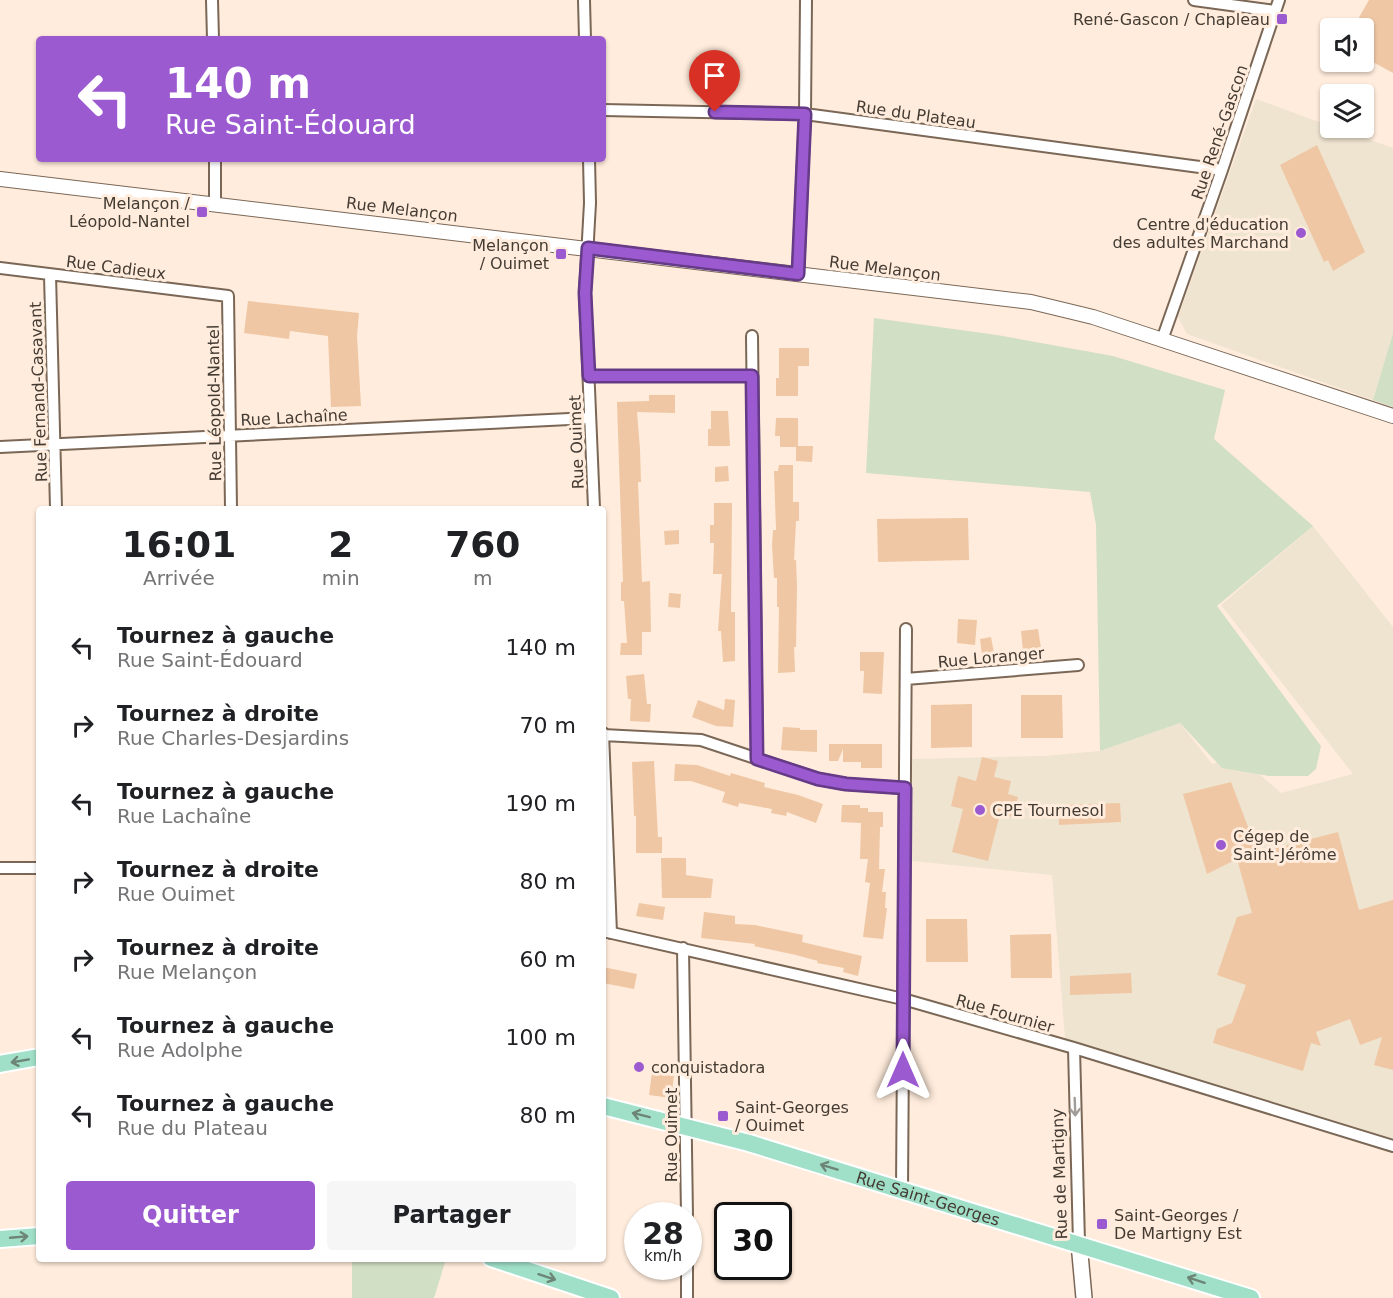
<!DOCTYPE html>
<html lang="fr">
<meta charset="utf-8">
<style>
:root{--surface:#fff;--page:#f6f6f6;--text:#202124;--muted:#757577;--accent:#9c5ad0}
body{margin:0;font-family:"DejaVu Sans",sans-serif;background:var(--page);color:var(--text);height:100vh;display:flex;flex-direction:column;font-size:22px;white-space:nowrap}
*{box-sizing:border-box;margin:0}
p{font-size:20px;color:var(--muted)}
.icon{flex:none;width:33px;height:33px;fill:none;stroke:currentColor;stroke-width:2;stroke-linecap:round;stroke-linejoin:round}
.map{position:relative;flex:1;overflow:hidden}
.panel{position:absolute;left:36px;top:506px;width:570px;height:756px;display:flex;flex-direction:column;background:var(--surface);border-radius:6px;box-shadow:0 2px 4px #0004}
.panel>*{flex:none}
.banner{position:absolute;left:36px;top:36px;width:570px;height:126px;border-radius:6px;box-shadow:0 2px 4px #0004;background:#9c5ad0;color:#fff;overflow:hidden}
.tools{position:absolute;left:1320px;top:18px;display:grid;gap:12px}
.tools a{display:grid;place-items:center;width:54px;height:54px;border-radius:6px;background:var(--surface);box-shadow:0 2px 4px #0004;font-size:30px}
.speed{position:absolute;left:624px;top:1202px;display:flex;gap:12px;font-size:30px;font-weight:700;text-align:center}
.speed>*{display:grid;place-content:center;width:78px;height:78px;border-radius:50%;background:var(--surface);box-shadow:0 2px 4px #0004;line-height:1}
.speed small{font-size:15px;font-weight:400}
.speed .limit{border:3px solid #111;border-radius:9px;background:#fff;color:#111}
.pin{position:absolute;display:grid;place-items:center;width:51px;height:51px;color:#fff;margin:-62px -26px;border-radius:50% 50% 50% 0;rotate:-45deg;box-shadow:0 0 6px #0007}
.pin .icon{rotate:45deg}
.me{position:absolute;width:66px;margin:-33px;rotate:0deg;stroke-linejoin:round;filter:drop-shadow(0 0 4px #0008)}
.turn{display:flex;align-items:center;gap:21px;height:126px;padding:0 30px;font-size:27px}
.turn .icon{width:78px;height:78px;stroke-width:2.5}
.turn b{display:block;font-size:42px;line-height:51px}
.eta{display:flex;justify-content:space-evenly;align-items:center;height:102px;text-align:center}
.eta b{font-size:36px;font-weight:700;line-height:42px}
.primary-button{display:flex;gap:12px;margin-top:auto;padding:12px 30px}
.primary-button a{flex:1;height:69px;border-radius:6px;background:var(--accent);color:#fff;font-size:24px;font-weight:700;line-height:69px;text-align:center}
.primary-button a+a{background:var(--page);color:var(--text)}
ul{padding:0;list-style:none}
li{display:flex;align-items:center;gap:18px;height:78px;padding:0 30px}
li div{flex:1}
li b{display:block;font-size:22px}
li em{font-style:normal}
.map>svg:first-child{display:block}
</style>
<div class="map">
<svg width="1393" height="1298" viewBox="0 0 1393 1298">
<rect width="100%" height="100%" fill="#ffecdc"/>
<path fill="#efe4d0" d="M1256,99L1330,126V128H1336L1393,148V333L1373,400L1187,334L1178,317Z
M1313,526L1393,627V1142L1065,1038L1052,875L912,861V759L1043,756L1100,751L1180,723L1212,764L1239,757L1281,793L1353,774L1221,605Z"/>
<path fill="#d1dfc4" d="M874,318L997,335L1113,356L1225,390L1214,439L1313,526L1217,606L1321,746L1316,769L1308,776H1269L1222,768L1180,723L1100,751L1096,525L1090,492L866,473Z
M1393,333V407L1373,400Z
M352,1259V1258L446,1259L434,1298H352Z"/>
<path fill="#efc7a4" d="M1369,0H1393V73L1364,57V28H1353Z
M1317,145L1365,252L1333,271L1328,260L1324,262L1280,165Z
M248,301L359,313L357,336L361,406L331,407L328,336L290,331L289,339L244,333Z
M779,348H809V366H798V396H776V378H779Z
M649,395H675V413L637,412L640,449L641,482H638L642,582L650,581L651,632H642V655H620L621,643H627L624,601H621V582H623L617,402L649,401Z
M711,411H728L730,446H708V429H711Z
M776,418H798V446H813L812,462L796,461V447H780V436H775Z
M779,465H793V502H799V521H796L794,560H796L797,586L796,647H794L795,672L778,673L779,607H777V578H774L772,545L773,530H776L774,471H778Z
M728,466L729,481L715,482V467Z
M714,503H732L731,612H735V661L723,662L721,631H718L722,574H713L714,543H710V525H714Z
M968,518L969,560L878,562L877,519Z
M679,530V544L665,545L664,531Z
M669,593L681,594L680,608L668,607Z
M958,619L977,620L975,645L957,643Z
M1038,629L1041,648L1023,651L1021,631Z
M991,637L994,653L982,655L980,639Z
M860,652H884L882,694L863,693L864,671H860Z
M644,674L647,704H651L650,722L630,721L631,699H628L626,676Z
M1021,695H1062L1063,738H1021Z
M725,699L735,700L733,727L716,726L692,717L698,700L724,710Z
M972,704V747L931,748V705Z
M783,727L800,728V730H817V752L781,750Z
M829,744H882V768H861V762H843V749L838,761H829Z
M982,757L998,761L994,777L1011,781L1008,794L1018,797L1013,817L1000,814L988,861L952,852L963,809L951,806L958,776L976,781Z
M654,761L658,837H662V853H636V816H634L632,762Z
M675,764L697,765L730,776L731,773L765,783L764,787L798,795L823,804L816,823L787,812L786,816L771,813L772,809L739,803L738,807L722,802L725,792L691,781H674Z
M1231,782L1258,853L1338,832L1359,910L1393,900V1070L1374,1065L1382,1037L1360,1045L1350,1019L1316,1032L1321,1046L1311,1043L1303,1071L1213,1043L1217,1029L1232,1023L1246,985L1217,975L1237,917L1252,913L1237,859L1207,874L1183,794Z
M1120,803L1121,822L1059,825L1058,805Z
M842,805H860V808H868V812H883V827H880L879,869H885L882,892H886L885,908H887L883,939L863,937L870,883L865,882L868,859H860L861,823L841,822Z
M661,858H686V875L713,879L711,898H662Z
M639,903L665,907L663,920L636,916Z
M704,912L735,916V924L755,925L803,935L802,942L862,956L858,976L843,972L844,968L817,963L818,961L796,955L754,946L755,944L701,938Z
M926,919H967L968,962H926Z
M1051,934L1052,978H1011L1010,935Z
M603,967L637,974L634,989L603,983Z
M1131,973L1132,993L1070,995V976Z
M652,1073L674,1076L671,1098L649,1095Z"/>
<g fill="none" stroke-linecap="round" stroke-linejoin="round">
<defs>
<path id="minor" d="M212,0L213,39
M584,0L585,39
M1194,0L1275,11
M603,110L805,114L1222,170
M215,159V203
M589,159L590,203L585,293L594,508
M0,268L228,296L231,508
M798,274L805,114L806,0
M50,275L56,508
M752,336L757,759
M1162,340L1222,170L1279,0
M589,376H752
M0,447L590,418
M906,679L1078,665
M603,733L611,933
M603,735L701,740L818,779L846,784L905,788
M0,868H39
M603,931L903,999L1074,1048L1393,1146
M683,948L687,1215
M1074,1048L1079,1243
M902,1189L906,629
M687,1298V1266"/>
<path id="tertiary" d="M0,179L1031,302L1093,317L1393,416"/>
<path id="secondary" d="M1079,1243L1084,1298"/>
<g id="primary">
<path d="M0,1064L39,1057"/>
<path id="s1" d="M603,1106L749,1143L1251,1298"/>
<path d="M0,1239L39,1236"/>
<path d="M491,1258L611,1298"/>
</g>
</defs>
<use href="#minor" stroke="#7b6756" stroke-width="14"/>
<use href="#tertiary" stroke="#7b6756" stroke-width="16"/>
<use href="#secondary" stroke="#7b6756" stroke-width="18"/>
<use href="#primary" stroke="#fff" stroke-width="20"/>
<use href="#minor" stroke="#fff" stroke-width="10"/>
<use href="#tertiary" stroke="#fff" stroke-width="14"/>
<use href="#secondary" stroke="#fff" stroke-width="15"/>
<use href="#primary" stroke="#a0dfc8" stroke-width="16"/>
</g>
<defs><path id="oneway-shaft" d="M-6 0H5M1.5-3L5.5 0L1.5 3" fill="none" stroke-width="1.6" stroke-linecap="round" stroke-linejoin="round" transform="scale(1.5)"/></defs>
<g stroke="#6d8576">
<use href="#oneway-shaft" transform="translate(20 1061) rotate(170)"/>
<use href="#oneway-shaft" transform="translate(641 1115) rotate(-166)"/>
<use href="#oneway-shaft" transform="translate(829 1167) rotate(-163)"/>
<use href="#oneway-shaft" transform="translate(19 1237) rotate(-5)"/>
<use href="#oneway-shaft" transform="translate(547 1277) rotate(18)"/>
<use href="#oneway-shaft" transform="translate(1196 1280) rotate(-162)"/>
</g>
<use stroke="#a29d99" href="#oneway-shaft" transform="translate(1075 1107) rotate(88)"/>
<g fill="none" stroke-linecap="round" stroke-linejoin="round">
<defs>
<path id="route" d="M715,112L805,114L798,274L588,248L585,293L589,376H752L757,759L818,779L846,784L905,788L903,1070"/>
</defs>
<use href="#route" stroke="#653a87" stroke-width="15"/>
<use href="#route" stroke="#9c5ad0" stroke-width="10"/>
</g>
<g fill="#9c5ad0" stroke="#ffecdc" stroke-width="2">
<rect x="1276" y="13" width="12" height="12" rx="3"/>
<rect x="196" y="206" width="12" height="12" rx="3"/>
<circle cx="1301" cy="233" r="6"/>
<rect x="555" y="248" width="12" height="12" rx="3"/>
<circle cx="980" cy="810" r="6"/>
<circle cx="1221" cy="845" r="6"/>
<circle cx="639" cy="1067" r="6"/>
<rect x="717" y="1110" width="12" height="12" rx="3"/>
<rect x="1096" y="1218" width="12" height="12" rx="3"/>
</g>
<g text-anchor="middle" stroke-width="6" stroke-linejoin="round" paint-order="stroke">
<g font-size="16" fill="#443b33" stroke="#ffecdc" text-anchor="start">
<text x="1270" y="25" text-anchor="end">René-Gascon / Chapleau</text>
<text x="190" y="209" text-anchor="end">Melançon /<tspan x="190" dy="18">Léopold-Nantel</tspan></text>
<text x="1289" y="230" text-anchor="end">Centre d'éducation<tspan x="1289" dy="18">des adultes Marchand</tspan></text>
<text x="549" y="251" text-anchor="end">Melançon<tspan x="549" dy="18">/ Ouimet</tspan></text>
<text x="992" y="816">CPE Tournesol</text>
<text x="1233" y="842">Cégep de<tspan x="1233" dy="18">Saint-Jérôme</tspan></text>
<text x="651" y="1073">conquistadora</text>
<text x="735" y="1113">Saint-Georges<tspan x="735" dy="18">/ Ouimet</tspan></text>
<text x="1114" y="1221">Saint-Georges /<tspan x="1114" dy="18">De Martigny Est</tspan></text>
</g>
<g font-size="16" fill="#443b33" stroke="#ffecdc">
<text transform="translate(916 114) rotate(8)" y="6">Rue du Plateau</text>
<text transform="translate(1219 132) rotate(-71)" y="6">Rue René-Gascon</text>
<text transform="translate(402 209) rotate(7)" y="6">Rue Melançon</text>
<text transform="translate(116 267) rotate(7)" y="6">Rue Cadieux</text>
<text transform="translate(885 268) rotate(7)" y="6">Rue Melançon</text>
<text transform="translate(38 392) rotate(-92)" y="6">Rue Fernand-Casavant</text>
<text transform="translate(214 403) rotate(-91)" y="6">Rue Léopold-Nantel</text>
<text transform="translate(294 417) rotate(-3)" y="6">Rue Lachaîne</text>
<text transform="translate(576 442) rotate(-92)" y="6">Rue Ouimet</text>
<text transform="translate(991 657) rotate(-5)" y="6">Rue Loranger</text>
<text transform="translate(1005 1013) rotate(16)" y="6">Rue Fournier</text>
<text transform="translate(671 1135) rotate(-90)" y="6">Rue Ouimet</text>
<text transform="translate(1059 1174) rotate(-92)" y="6">Rue de Martigny</text>
<text dy="6" stroke="none"><textPath href="#s1" startOffset="338">Rue Saint-Georges</textPath></text>
</g>
</g>
</svg>
<div class="tools">
<a><svg class="icon" aria-label="sound" viewBox="0 0 24 24"><path d="M4 9h4l5-4v14l-5-4H4zM17 9q2 3 0 6"/></svg></a>
<a><svg class="icon" aria-label="layers" viewBox="0 0 24 24"><path d="M12 4l9 5-9 5-9-5zM3 14l9 5 9-5"/></svg></a>
</div>
<div class="speed"><div>28<small>km/h</small></div><div class="limit">30</div></div>
<div class="pin" style="left:715px;top:112px;background:#d93025"><svg class="icon" aria-label="arrive" viewBox="0 0 24 24"><path d="M6 21V4h12l-3 4 3 4H6"/></svg></div>
<svg class="me" style="left:903px;top:1070px" viewBox="-20 -20 40 40"><path d="M0-17L14 15 0 8-14 15z" fill="#9c5ad0" stroke="#fff" stroke-width="4"/></svg>
<div class="banner">
<div class="turn"><svg class="icon" aria-label="left" viewBox="0 0 24 24"><path d="M17 20v-9H6M10 6l-5 5 5 5"/></svg><div><b>140 m</b>Rue Saint-Édouard</div></div>
</div>
<section class="panel">
<div class="eta">
<div><b>16:01</b><p>Arrivée</p></div>
<div><b>2</b><p>min</p></div>
<div><b>760</b><p>m</p></div>
</div>
<ul>
<li><svg class="icon" aria-label="left" viewBox="0 0 24 24"><path d="M17 20v-9H6M10 6l-5 5 5 5"/></svg><div><b>Tournez à gauche</b><p>Rue Saint-Édouard</p></div><em>140 m</em></li>
<li><svg class="icon" aria-label="right" viewBox="0 0 24 24"><path d="M7 20v-9h11M14 6l5 5-5 5"/></svg><div><b>Tournez à droite</b><p>Rue Charles-Desjardins</p></div><em>70 m</em></li>
<li><svg class="icon" aria-label="left" viewBox="0 0 24 24"><path d="M17 20v-9H6M10 6l-5 5 5 5"/></svg><div><b>Tournez à gauche</b><p>Rue Lachaîne</p></div><em>190 m</em></li>
<li><svg class="icon" aria-label="right" viewBox="0 0 24 24"><path d="M7 20v-9h11M14 6l5 5-5 5"/></svg><div><b>Tournez à droite</b><p>Rue Ouimet</p></div><em>80 m</em></li>
<li><svg class="icon" aria-label="right" viewBox="0 0 24 24"><path d="M7 20v-9h11M14 6l5 5-5 5"/></svg><div><b>Tournez à droite</b><p>Rue Melançon</p></div><em>60 m</em></li>
<li><svg class="icon" aria-label="left" viewBox="0 0 24 24"><path d="M17 20v-9H6M10 6l-5 5 5 5"/></svg><div><b>Tournez à gauche</b><p>Rue Adolphe</p></div><em>100 m</em></li>
<li><svg class="icon" aria-label="left" viewBox="0 0 24 24"><path d="M17 20v-9H6M10 6l-5 5 5 5"/></svg><div><b>Tournez à gauche</b><p>Rue du Plateau</p></div><em>80 m</em></li>
</ul>
<div class="primary-button"><a>Quitter</a><a>Partager</a></div>
</section>
</div>
